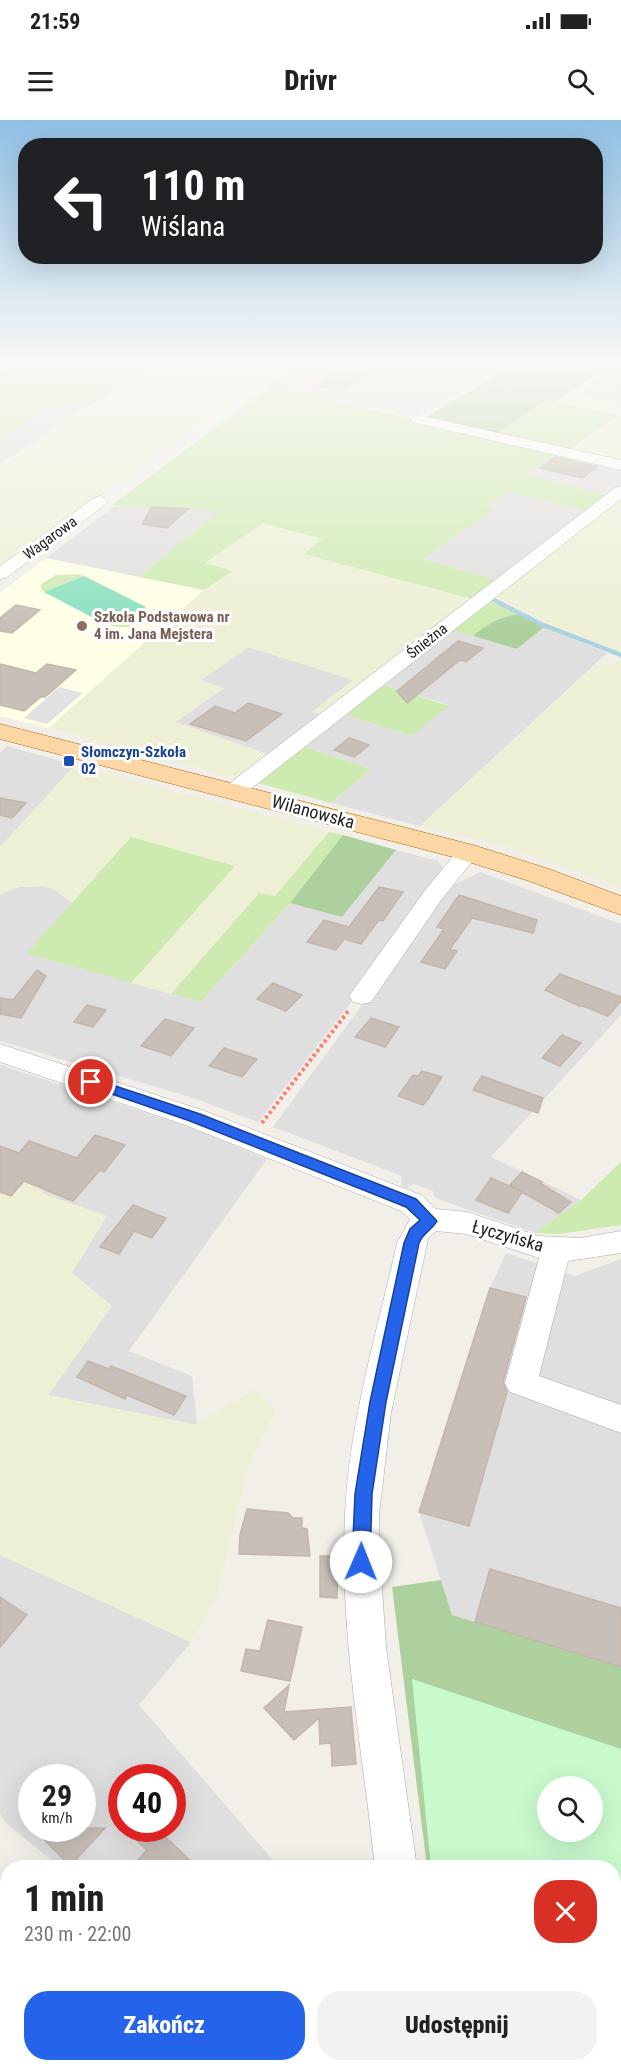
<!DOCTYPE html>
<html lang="pl">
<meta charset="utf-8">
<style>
:root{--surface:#fff;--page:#f2f2f2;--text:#202124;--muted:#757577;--accent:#2563eb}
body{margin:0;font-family:"Roboto Condensed",sans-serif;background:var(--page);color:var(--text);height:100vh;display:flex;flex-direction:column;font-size:22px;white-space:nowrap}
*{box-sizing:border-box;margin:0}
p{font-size:20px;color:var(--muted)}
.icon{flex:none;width:33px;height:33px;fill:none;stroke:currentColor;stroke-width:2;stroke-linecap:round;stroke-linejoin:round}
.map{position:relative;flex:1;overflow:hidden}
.sheet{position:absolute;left:0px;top:1740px;width:621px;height:212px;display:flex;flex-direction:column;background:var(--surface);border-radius:24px 24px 0 0;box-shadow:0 6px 24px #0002}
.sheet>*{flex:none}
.guide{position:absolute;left:18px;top:18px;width:585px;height:126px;border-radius:24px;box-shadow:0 6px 24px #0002;background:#202124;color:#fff;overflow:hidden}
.tools{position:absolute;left:537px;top:1656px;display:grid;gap:12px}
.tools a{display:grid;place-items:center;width:66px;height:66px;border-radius:50%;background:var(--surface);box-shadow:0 6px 24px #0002;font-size:30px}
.speed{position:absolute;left:18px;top:1644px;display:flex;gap:12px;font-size:30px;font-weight:700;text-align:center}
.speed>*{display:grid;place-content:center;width:78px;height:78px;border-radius:50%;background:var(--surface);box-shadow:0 6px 24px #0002;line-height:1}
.speed small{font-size:15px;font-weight:400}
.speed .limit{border:9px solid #d22;background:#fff;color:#111}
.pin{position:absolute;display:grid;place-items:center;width:51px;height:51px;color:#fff;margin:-26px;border:3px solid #fff;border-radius:50%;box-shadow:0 2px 6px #0007}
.me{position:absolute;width:66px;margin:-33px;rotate:1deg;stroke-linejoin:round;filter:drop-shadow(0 0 4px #0008)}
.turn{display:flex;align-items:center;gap:21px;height:126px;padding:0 24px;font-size:27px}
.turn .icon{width:78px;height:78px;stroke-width:2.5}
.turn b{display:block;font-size:42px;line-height:51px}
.round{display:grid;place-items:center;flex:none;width:63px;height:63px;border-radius:24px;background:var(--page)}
.summary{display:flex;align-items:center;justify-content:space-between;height:102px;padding:0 24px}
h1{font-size:36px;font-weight:800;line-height:45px}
.button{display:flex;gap:12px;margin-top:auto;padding:12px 24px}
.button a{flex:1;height:69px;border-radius:24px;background:var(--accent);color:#fff;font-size:24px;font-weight:800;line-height:69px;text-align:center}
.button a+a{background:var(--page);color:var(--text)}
.status{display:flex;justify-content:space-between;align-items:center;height:42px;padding:0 30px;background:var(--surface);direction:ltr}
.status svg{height:16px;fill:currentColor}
header{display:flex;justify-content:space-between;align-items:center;height:78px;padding:0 24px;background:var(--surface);font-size:27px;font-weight:800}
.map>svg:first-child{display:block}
</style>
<div class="status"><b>21:59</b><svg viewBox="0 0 49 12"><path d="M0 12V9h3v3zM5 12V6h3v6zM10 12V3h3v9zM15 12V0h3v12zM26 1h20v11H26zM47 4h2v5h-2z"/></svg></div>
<header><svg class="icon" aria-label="menu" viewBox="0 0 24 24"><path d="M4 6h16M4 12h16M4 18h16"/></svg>Drivr<svg class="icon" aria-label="search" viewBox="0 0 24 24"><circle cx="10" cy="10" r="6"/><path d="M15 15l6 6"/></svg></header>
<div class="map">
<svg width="621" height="1951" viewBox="0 0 621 1951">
<rect width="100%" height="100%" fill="#f2efe9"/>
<path fill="#e0dfdf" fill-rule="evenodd" d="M307,240H418L411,246L477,260L416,297L364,285L360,287L270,267Z
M621,244V283L579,274Z
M59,281L90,285L0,344V318Z
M557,332L621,347V364L607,375L525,355Z
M508,372L587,391L496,460L424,439L494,389L485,387Z
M116,385L220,391L139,457L46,438Z
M544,507L607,533L420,706L331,683L371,649L305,627L346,595L412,616L449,585L384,565L452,510L517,529Z
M248,527L354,560L313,592L322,595L270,635L175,602L223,569L200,561Z
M7,626L75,645L0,727V633Z
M396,730L438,741L445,750L352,881L258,1002L190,977L0,921V774L19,767L43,766L55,770L72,783L28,833L201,882L290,783L342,797Z
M480,752L621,804V895L491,1037L581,1080L535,1113L435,1078L433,1071L414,1064L406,1068L401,1066L402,1056L273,1007L447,768Z
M0,945L183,1005L267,1039L129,1231L192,1256L197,1305L48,1275L112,1186L72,1153L41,1073L65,1034L0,1065Z
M506,1133L574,1156L621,1139V1547L452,1495L419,1392L490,1168Z
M0,1435L191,1522L139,1585L279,1747H60L7,1704L0,1694ZM32,1658H82V1708H32ZM122,1658H172V1708H122Z
M199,1944H323L318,1951H218Z"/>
<path fill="#ffffe5" d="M46,438L204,470L49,608L0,596V473Z"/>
<path fill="#eef0d5" d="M160,240H287L0,449V344Z
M571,272L621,283V342L569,330L618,295L556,282Z
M621,379V532L546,502L495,476Z
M263,403L323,419L305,434L472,479L322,595L312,592L353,560L249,527L201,560L224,568L176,602L270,635L240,659L49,608L204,470L232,451L205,444Z
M621,541V767L504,726L420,706L595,546Z
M75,645L329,712L275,777L259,773L171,874L131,863L234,746L131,717L72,783L55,770L43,766L19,767L0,774V728Z
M66,1033L42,1073L107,1096L72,1153L112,1186L48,1275L197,1305L254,1269L275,1292L248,1347L217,1476L191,1522L0,1435V1065Z"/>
<path fill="#cdebb0" d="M25,240H160L90,285L59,281L0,318V254Z
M418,240H489L482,251L488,253L477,260L411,246Z
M270,267L557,332L526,355L607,375L587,391L508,372L486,386L495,389L424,439L496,460L472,479L304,434L322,419L263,403L205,443L233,451L204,470L139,457L219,391L112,385Z
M547,280L618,295L569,330L494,315Z
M77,454L84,456L44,472L41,469V464L56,455Z
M489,480L518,494C500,497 486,504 473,516L452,510Z
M146,487L150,495C141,509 119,509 105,504Z
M384,565L449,586L412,616L346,595Z
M305,627L371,649L331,683L258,663Z
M329,712L343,715L290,783L201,882L171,874L259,773L275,776Z
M131,717L235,746L131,863L27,833Z
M621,1042V1105L559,1114L535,1113L581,1080Z"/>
<path fill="#add19e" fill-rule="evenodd" d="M489,240H617L556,282L547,280L494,315L426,297L495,256L482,251L480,247Z
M518,494L544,507L517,529L473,516C486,504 500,497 518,494Z
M343,715L396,730L342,797L290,783Z
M441,1460L452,1495L621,1547V1951H452L451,1944H614V1748L427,1747L392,1467ZM548,1666H592V1712H548Z"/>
<path fill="#c8facc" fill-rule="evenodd" d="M412,1559L621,1629V1951H467L466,1944H614V1748L431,1747ZM548,1666H592V1712H548Z"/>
<path fill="#88e0be" d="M84,456L146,487L105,504L44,472Z"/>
<path fill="#e2e2e2" d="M59,567L83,573L47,604L24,598Z"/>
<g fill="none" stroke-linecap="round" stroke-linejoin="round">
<path stroke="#aad3df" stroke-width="4.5" d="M492,479L541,504L621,535"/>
</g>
<path fill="#c7bfb8" stroke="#c4b6ab" stroke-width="1.5" d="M340,249L363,253L341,270L318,266Z
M556,337L597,347L582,358L540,348Z
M152,387L188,389L167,408L142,404Z
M16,485L40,490L12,513L0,511V498Z
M458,521L483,528L466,542L460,540L407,583L397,571Z
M0,544L36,553L47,544L76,550L45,577H41L24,591L0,585Z
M248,583L282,594L246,621L190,604L215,586L235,593Z
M349,618L369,625L354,637L334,630Z
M0,678L26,683L12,698L0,695Z
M379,767L403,772L383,801L379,800L361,824L344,819L336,830L307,822L324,800L349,807Z
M459,775L537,800L533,813L472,798L450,829L457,831L445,849L421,842L444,809L437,807Z
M37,850L46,856L21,898L0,894V878L13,880Z
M560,854L621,877V881L608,896L583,886H579L545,870Z
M273,863L302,875L286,891L257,879Z
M87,885L106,890L93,907L74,902Z
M371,898L399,907L385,927L355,917Z
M165,899L194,908L171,936L141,926Z
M562,915L581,923L560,946L542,938Z
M224,928L257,939L242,957L209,946Z
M422,951L442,957L428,979L423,985L398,976L413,955L418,956Z
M482,956L543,978L538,993L473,970Z
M95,1015L125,1025L104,1052L100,1050L73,1081L24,1061L11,1076L0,1072V1026L19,1033L29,1021L77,1038Z
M522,1052L542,1062L540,1063L571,1082L559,1093L522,1072L508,1093L476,1080L491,1058L521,1071L510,1065Z
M133,1085L166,1098L152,1118L134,1111L119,1134L100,1127Z
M490,1168L526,1177L503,1262L507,1272L469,1406L419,1392Z
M88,1241L109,1249L111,1246L186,1276L174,1295L127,1275L125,1279L77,1257Z
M247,1389L288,1393L293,1398H302V1408L307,1409L310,1436L239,1434L240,1415Z
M320,1436H338L337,1478L320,1477Z
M490,1449L621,1488V1547L475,1502Z
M0,1477L27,1495L0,1527Z
M268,1500L302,1507L290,1561L241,1551L246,1529L260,1531Z
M289,1565L284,1592L351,1587L356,1644L332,1646L331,1623L320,1624L319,1598L294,1620L264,1588Z
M33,1708H105L70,1746Z
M146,1708H156L198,1748H131L147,1730L136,1720Z"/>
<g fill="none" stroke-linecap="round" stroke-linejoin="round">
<defs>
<path id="minor" d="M418,295L621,340V350L413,302L411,299Z
M621,366V379L242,676L234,677L226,676L223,671L226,666L615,368Z
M100,376L108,381L106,384L6,458L0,459V446L94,378Z
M468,726L476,728L479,733L442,779L371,882L362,884L353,882L349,876L426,769L460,728Z
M0,924L205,991L421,1075L436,1089L467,1092L539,1116L580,1118L621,1111V1133L568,1141L539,1256L621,1285V1313L510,1272L505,1263L539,1138L466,1114L436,1111L428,1119L391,1293L379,1395L380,1439L386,1527L417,1748H375C363,1631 339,1513 345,1395C349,1303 377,1212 397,1123L410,1099L401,1091L185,1005L0,942Z
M361,1944H436L438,1951H358Z"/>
<path id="major" d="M0,604L473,725L549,749L621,776V795L529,761L453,737L0,619Z"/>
</defs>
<use href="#minor" stroke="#a9a9a9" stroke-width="1"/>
<use href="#major" stroke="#a06b00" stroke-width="1"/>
<path stroke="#fa8072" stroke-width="4" stroke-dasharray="3 3" stroke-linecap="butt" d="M262,1003L349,890"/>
<path stroke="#fa8072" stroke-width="5" stroke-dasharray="4.5 4.5" stroke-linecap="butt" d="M614,1821L621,1815"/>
<use href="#minor" fill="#fff" fill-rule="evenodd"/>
<use href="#major" fill="#fcd6a4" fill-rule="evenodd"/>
</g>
<linearGradient id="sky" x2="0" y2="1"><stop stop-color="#8fc0e4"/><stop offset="0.47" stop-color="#f9f8f5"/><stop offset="1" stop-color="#f9f8f5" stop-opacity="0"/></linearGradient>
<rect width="621" height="513" fill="url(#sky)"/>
<path fill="#2563eb" stroke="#184099" stroke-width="1.5" d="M91,958L200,994L416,1079L437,1101C432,1110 423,1113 419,1123L386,1282L372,1374L370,1442L368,1448L361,1450L355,1448L352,1442L355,1374L370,1282L404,1123L410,1109L420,1100L406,1087L190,1001L86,965L84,962L86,959Z"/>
<circle fill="#8d6e63" stroke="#fff" stroke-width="2" cx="82" cy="506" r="6"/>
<rect fill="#1a4fb4" stroke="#fff" stroke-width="2" x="63" y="635" width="12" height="12" rx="3"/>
<g text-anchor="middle" stroke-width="6" stroke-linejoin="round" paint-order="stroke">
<g font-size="15" fill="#222" stroke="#fff">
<text transform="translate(50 418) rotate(-36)" y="5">Wagarowa</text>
<text transform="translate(427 521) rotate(-38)" y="5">Śnieżna</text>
</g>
<g font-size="15" font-weight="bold" fill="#785e54" stroke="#fff" text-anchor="start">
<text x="94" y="502">Szkoła Podstawowa nr<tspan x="94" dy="17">4 im. Jana Mejstera</tspan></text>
</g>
<g font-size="15" font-weight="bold" fill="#164399" stroke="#fff" text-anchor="start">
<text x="81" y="637">Słomczyn-Szkoła<tspan x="81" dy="17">02</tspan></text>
</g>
<g font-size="18" fill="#222" stroke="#fff">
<text transform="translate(313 692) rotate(15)" y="6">Wilanowska</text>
<text transform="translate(508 1116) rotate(16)" y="6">Łyczyńska</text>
</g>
</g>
</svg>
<div class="tools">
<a><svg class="icon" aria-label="search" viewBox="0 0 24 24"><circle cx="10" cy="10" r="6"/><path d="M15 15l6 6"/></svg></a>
</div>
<div class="speed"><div>29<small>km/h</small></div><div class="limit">40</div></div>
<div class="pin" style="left:91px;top:962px;background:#d93025"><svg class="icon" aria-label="arrive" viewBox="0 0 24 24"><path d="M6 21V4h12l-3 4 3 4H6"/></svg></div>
<svg class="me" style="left:361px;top:1442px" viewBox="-20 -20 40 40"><circle r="19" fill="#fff"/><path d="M0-13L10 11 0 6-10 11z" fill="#2563eb"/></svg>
<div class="guide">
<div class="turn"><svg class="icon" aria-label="left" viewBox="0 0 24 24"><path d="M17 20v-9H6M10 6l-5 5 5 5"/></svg><div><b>110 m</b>Wiślana</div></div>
</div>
<section class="sheet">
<div class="summary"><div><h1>1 min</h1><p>230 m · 22:00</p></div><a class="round" style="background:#d93025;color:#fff"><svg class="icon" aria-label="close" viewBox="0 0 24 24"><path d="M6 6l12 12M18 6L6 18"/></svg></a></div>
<div class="button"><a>Zakończ</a><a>Udostępnij</a></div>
</section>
</div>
